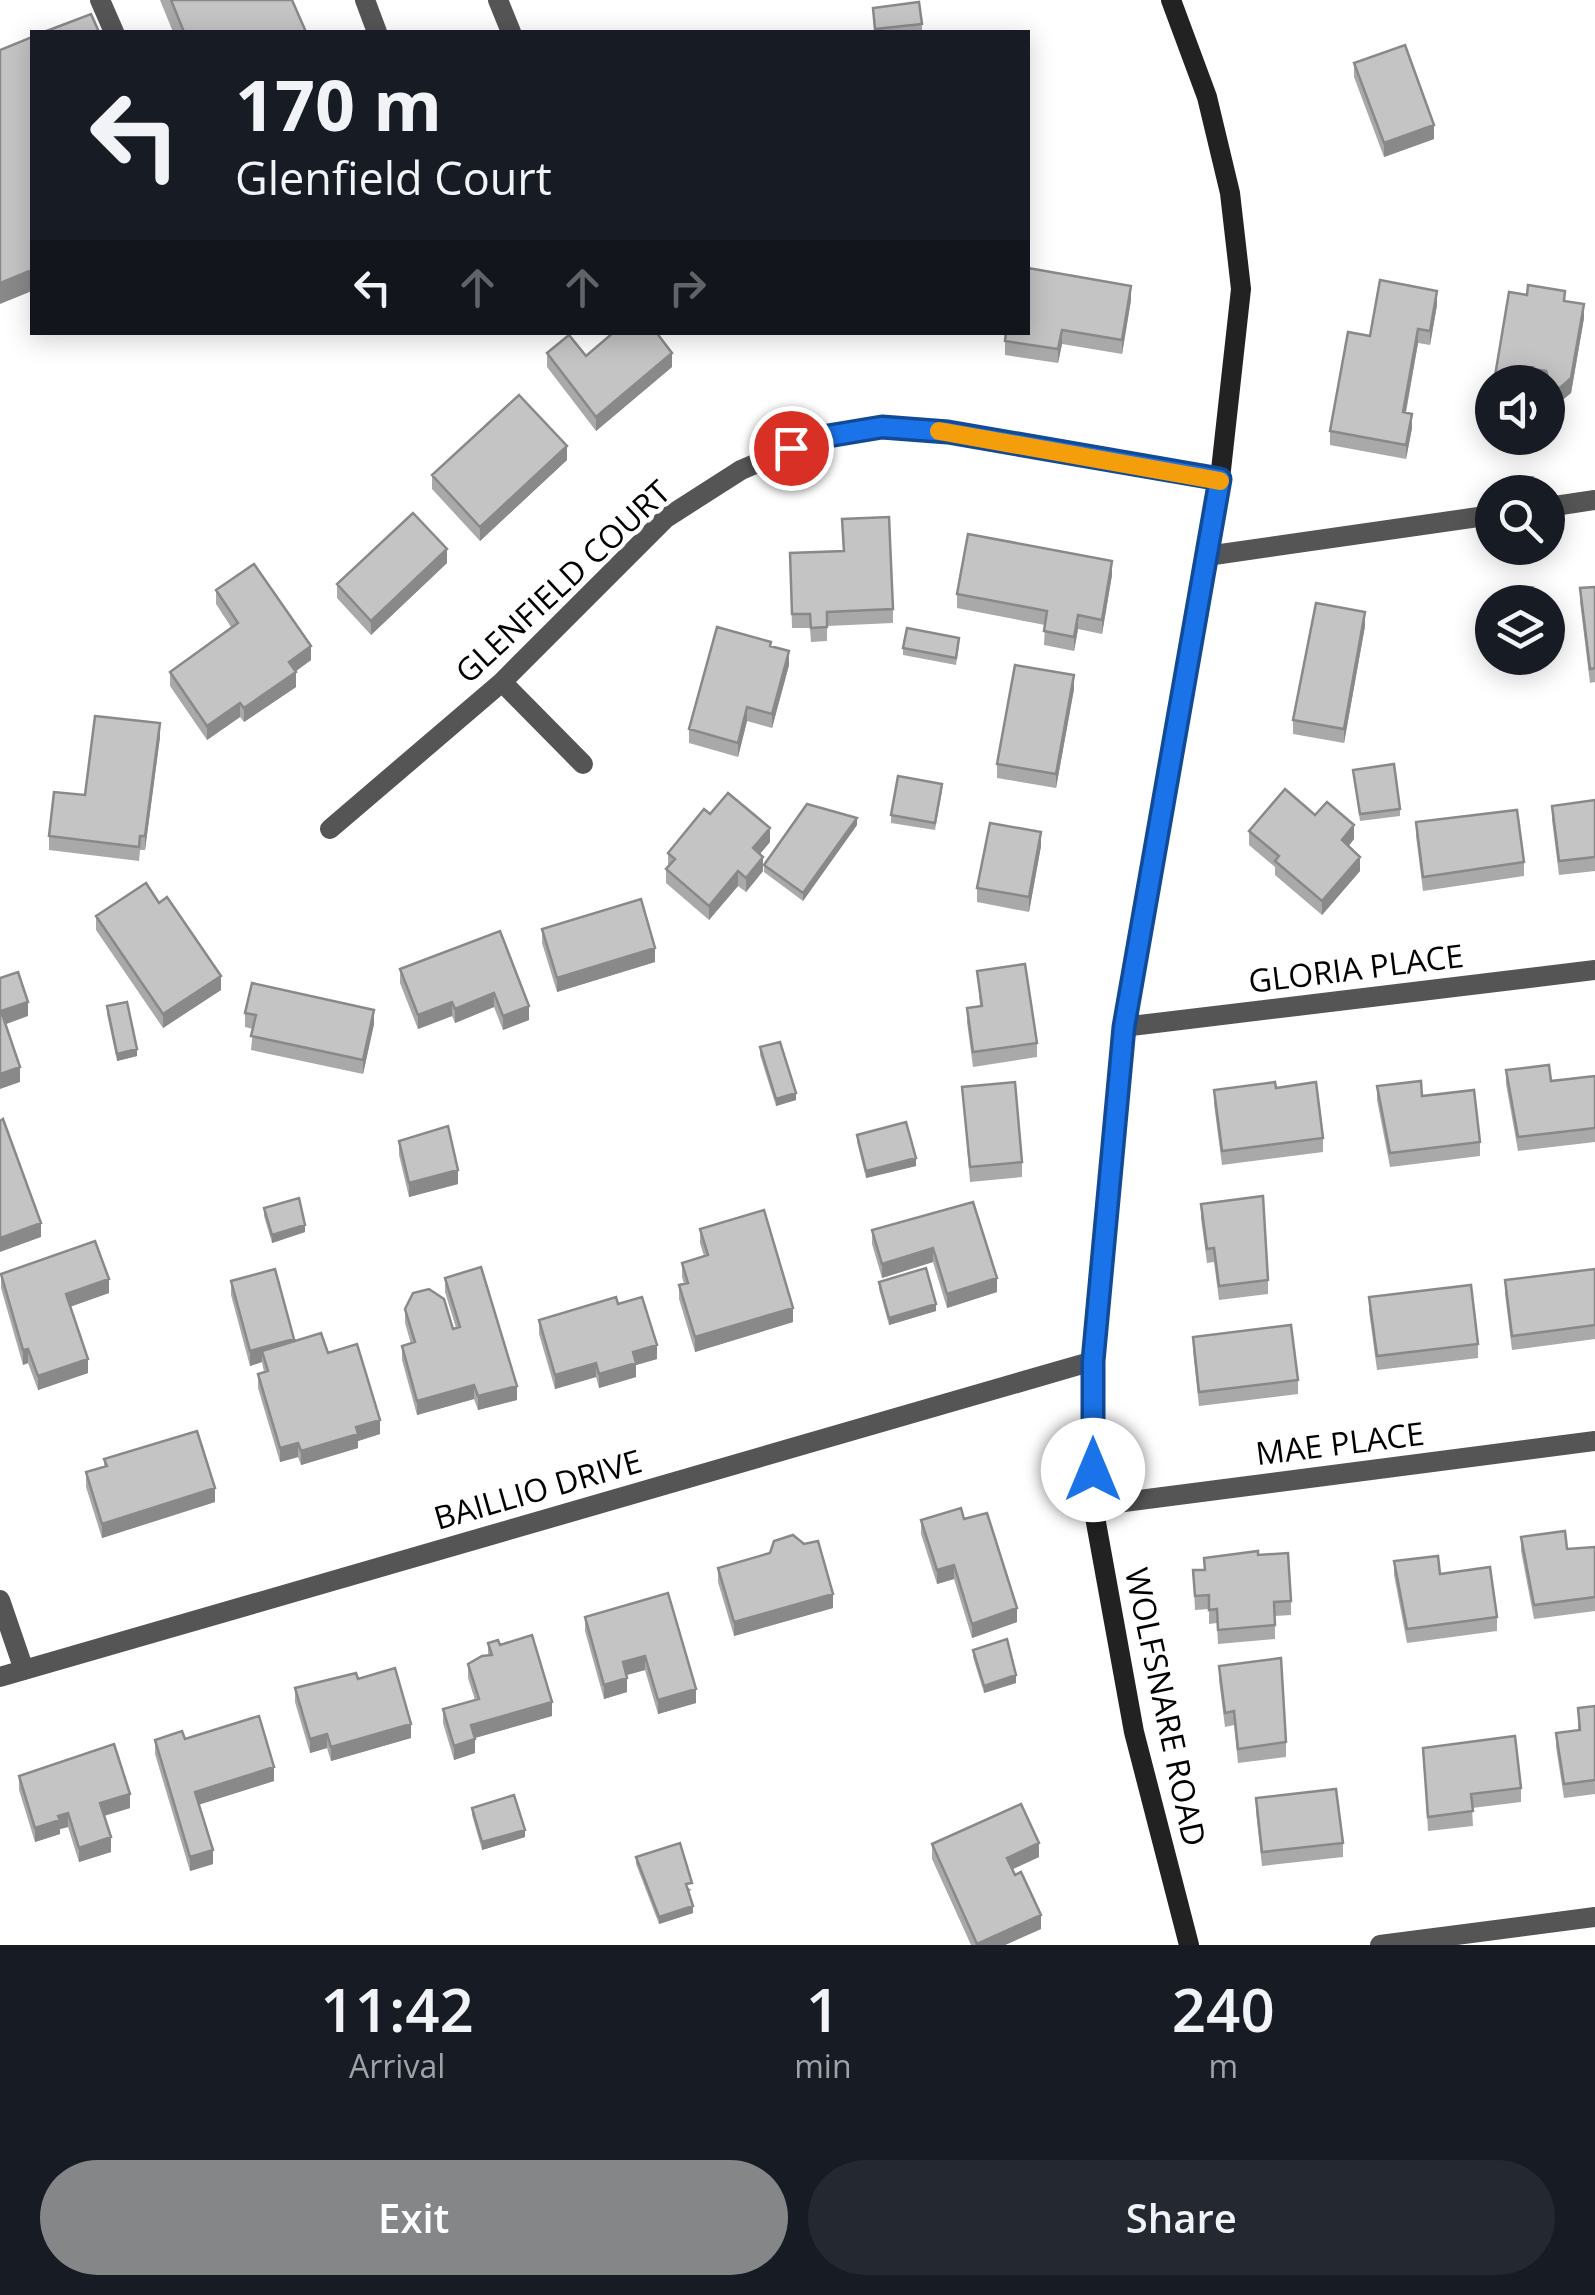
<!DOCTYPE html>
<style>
:root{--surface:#171b24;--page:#242831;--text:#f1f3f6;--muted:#9ea1a6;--accent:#858687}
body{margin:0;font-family:"Open Sans",sans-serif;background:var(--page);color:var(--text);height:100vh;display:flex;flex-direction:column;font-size:38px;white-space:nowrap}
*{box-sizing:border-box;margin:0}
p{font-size:32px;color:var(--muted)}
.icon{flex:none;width:55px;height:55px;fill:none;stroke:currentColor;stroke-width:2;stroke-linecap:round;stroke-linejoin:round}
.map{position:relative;height:1945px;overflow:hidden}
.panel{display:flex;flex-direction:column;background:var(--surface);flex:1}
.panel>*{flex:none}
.top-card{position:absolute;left:30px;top:30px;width:1000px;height:305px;border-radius:0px;box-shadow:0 5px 25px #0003;background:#171b24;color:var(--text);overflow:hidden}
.controls{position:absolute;left:1475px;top:365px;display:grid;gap:20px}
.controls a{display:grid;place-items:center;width:90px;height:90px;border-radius:50%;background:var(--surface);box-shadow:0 5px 25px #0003;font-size:50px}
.pin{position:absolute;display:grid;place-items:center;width:85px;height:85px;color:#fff;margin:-42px;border:5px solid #fff;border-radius:50%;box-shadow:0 2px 10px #0007}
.me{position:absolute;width:110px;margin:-55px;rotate:0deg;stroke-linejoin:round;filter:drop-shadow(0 0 8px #0008)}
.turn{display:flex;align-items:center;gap:35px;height:210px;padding:0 40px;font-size:45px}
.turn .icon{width:130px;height:130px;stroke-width:2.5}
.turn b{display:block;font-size:70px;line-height:85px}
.lanes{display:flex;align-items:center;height:95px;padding:0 40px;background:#0003;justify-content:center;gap:50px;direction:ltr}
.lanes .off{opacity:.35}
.eta{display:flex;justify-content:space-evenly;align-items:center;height:170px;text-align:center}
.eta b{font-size:60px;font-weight:600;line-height:70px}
.button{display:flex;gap:20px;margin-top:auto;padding:20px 40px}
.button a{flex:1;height:115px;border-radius:60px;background:var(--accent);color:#fff;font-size:40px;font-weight:600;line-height:115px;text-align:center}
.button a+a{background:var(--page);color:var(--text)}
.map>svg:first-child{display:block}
</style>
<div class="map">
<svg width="1595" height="1945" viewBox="0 0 1595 1945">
<rect width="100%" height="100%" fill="#fff"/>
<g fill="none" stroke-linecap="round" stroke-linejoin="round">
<path stroke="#555" stroke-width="20" d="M100,0L114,32
M365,0L377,32
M498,0L511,32"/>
<path stroke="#555" stroke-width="20" d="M1548,507L1595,500
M1207,556L1492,515
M502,682L583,764
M330,829L502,682L666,518L741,470L816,438L882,427L948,432L1220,479
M1123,1027L1595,970
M1093,1506L1595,1441
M0,1600L24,1670
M0,1677L1093,1361
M1380,1945L1595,1917"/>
<path stroke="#222" stroke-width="20" d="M1171,0L1207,97L1230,193L1241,289L1220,479L1123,1027L1093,1361V1506L1134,1732L1189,1945"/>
</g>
<path fill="#a9a9a9" d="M160,0H292L306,32H173Z
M873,8L922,24V31L875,32Z
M1354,63L1434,139L1384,157L1354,77Z
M1131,300L1122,354L1062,344L1058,363L1005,355V341Z
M1565,301L1584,318L1571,393L1560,402L1551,401L1548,390V382H1494Z
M1437,305L1430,345L1418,343L1406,413L1412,428L1406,459L1330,445V431L1370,336Z
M547,353L586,356L672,367L596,431L547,367Z
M567,460L480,541L432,489V475Z
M842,519L893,609V623L827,626V641L811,642L810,628H792L790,553L843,551Z
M447,563L371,635L337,598V584Z
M1112,575L1102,634L1078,629L1074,651L1044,645L1045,625L957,608V594Z
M1595,587V682L1590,683L1580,602V588Z
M216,590L311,660L295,672L296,687L244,722L240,717L207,740L170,686V672L231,627L216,604Z
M1365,626L1344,743L1293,734V720Z
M959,645L956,665L903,655V648Z
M771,646L789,665L772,728L747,721L738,757L689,743V729Z
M1074,689L1056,788L997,778V764Z
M160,737L145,850H140L139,861L49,850V836L85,795Z
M1353,770L1400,809V816L1360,821Z
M942,791L935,830L891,823V815Z
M1595,800V871L1559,875L1552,820V806Z
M710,814L770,842L760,854L763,871L746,892L738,886L709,920L666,883V869L668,867V853Z
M1315,815L1354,839L1348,846L1360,871L1322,915L1275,875V867L1249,845V831Z
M1416,822L1524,862V876L1423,891L1416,836Z
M857,825L803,901L764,872V865Z
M1041,846L1029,912L977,902V888Z
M96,916L221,990L163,1028L96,930Z
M542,929L655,962L557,992L542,943Z
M500,931L529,1020L503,1030L494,1007L455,1023L452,1016L418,1029L400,983V969Z
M977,971L1037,1043V1057L973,1067L967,1022V1008L980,1006Z
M107,1006L137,1056L117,1061L107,1014Z
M245,1013L374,1024L363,1074L251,1050L253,1029L245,1027Z
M760,1047L796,1100L776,1106L760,1055Z
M1506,1070L1551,1081L1595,1076V1142L1518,1151L1506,1084Z
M1377,1086L1422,1096L1480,1142V1156L1390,1167L1377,1100Z
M962,1087L1022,1162V1177L970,1182Z
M1276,1088L1323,1138V1152L1222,1165L1214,1104V1090Z
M857,1135L916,1166L866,1178L857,1142Z
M399,1141L458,1184L409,1197L399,1155Z
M973,1202L997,1292L947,1308L933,1262L882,1278L872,1244V1230Z
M1201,1204L1268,1280V1294L1219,1300L1214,1262L1207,1263L1201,1219Z
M264,1208L305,1232L272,1243L264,1216Z
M700,1229L793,1322L695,1352L679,1299V1285L684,1284L682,1277V1263L704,1256L700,1243Z
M1595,1269V1339L1512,1350L1505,1294V1280Z
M1,1274L109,1293L70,1307L88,1373L38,1390L28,1363L23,1365L1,1288Z
M445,1278L517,1400L478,1410L474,1399L417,1415L402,1360V1346L411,1344L405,1323V1309L453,1329L456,1328L445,1292Z
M231,1281L294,1341L328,1353L380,1434L358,1441V1448L301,1465L298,1457L280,1462L258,1388V1374L264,1372L262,1362L250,1366L231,1295Z
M879,1282L936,1311L889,1325L879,1289Z
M1369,1297L1478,1344V1358L1377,1370L1369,1311Z
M618,1304L657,1359L636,1365V1377L599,1388L596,1377L555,1389L539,1334V1320Z
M1193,1337L1298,1380V1394L1199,1406L1193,1351Z
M104,1459L215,1502L102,1538L86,1487V1472L104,1467Z
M921,1520L1017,1622L972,1638L954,1579L937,1584L921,1534Z
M1521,1537L1567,1549L1595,1547V1611L1534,1619L1521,1551Z
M1258,1555L1291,1601V1615L1275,1616V1639L1218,1644L1217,1623L1209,1624V1609L1195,1610L1193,1570H1204V1558Z
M1394,1561L1440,1574L1497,1617V1631L1407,1643L1394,1575Z
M718,1568L833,1608L734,1636L718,1582Z
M668,1593L696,1703L658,1714L645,1670L627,1675V1692L604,1699L585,1631V1617Z
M488,1643L500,1645L552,1716L475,1738V1753L454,1760L443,1723V1709L475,1700L468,1678V1664L488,1656Z
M973,1650L1016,1683L984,1693L973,1657Z
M1219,1666L1286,1742V1757L1238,1763L1234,1725L1225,1727L1219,1680Z
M358,1679L411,1738L331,1761L327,1748L310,1753L295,1702V1688Z
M1595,1706V1794L1564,1798L1556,1747V1733L1578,1730V1708Z
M185,1739L274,1781L199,1804L213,1864L190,1871L155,1754V1740Z
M1423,1748L1521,1788V1802L1472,1808L1473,1826L1428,1831Z
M19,1776L130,1808L104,1816L111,1852L79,1862L68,1827L60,1829V1834L35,1842L19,1790Z
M1256,1798L1343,1843V1857L1262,1866L1256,1812Z
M472,1808L525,1837L482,1850L472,1815Z
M932,1844L1039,1857L1012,1869L1041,1929L1005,1945H971L932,1859Z
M636,1857L692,1890L689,1891L693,1913L659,1924L636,1864Z"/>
<path fill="#898989" d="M1434,125V139L1384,157V143Z
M32,270V291L0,304V283Z
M1131,286V300L1122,354V340Z
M1437,291V305L1430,345V331Z
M1584,304V318L1571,393L1560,402V388Z
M1418,329V343L1403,426V412Z
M1062,330V344L1058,363V349Z
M672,353V367L596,431V417Z
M1412,414V428L1406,459V445Z
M567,446V460L480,541V527Z
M447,549V563L371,635V621Z
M1112,561V575L1102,634V620Z
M1365,612V626L1344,743V729Z
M1078,615V629L1074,651V637Z
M311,646V660L289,676V662Z
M789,651V665L772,728V714Z
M296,672V687L244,722V708Z
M1074,675V689L1056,788V774Z
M240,703V717L207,740V726Z
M747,707V721L738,757V743Z
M160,723V737L145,850V836Z
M857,818V825L803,901V893Z
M1354,825V839L1342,855V840Z
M770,828V842L753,862V848Z
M1041,832V846L1029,912V897Z
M763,857V871L746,892V878Z
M1360,857V871L1322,915V901Z
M738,871V886L709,920V906Z
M655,948V962L557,992V978Z
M221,976V990L163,1028V1014Z
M494,993V1007L455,1023V1009Z
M28,1002V1016L1,1026V1011Z
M452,1002V1016L418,1029V1015Z
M529,1006V1020L503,1030V1016Z
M374,1010V1024L363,1074V1060Z
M137,1049V1056L117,1061V1054Z
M20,1067V1082L0,1089V1074Z
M796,1093V1100L776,1106V1099Z
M916,1158V1166L866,1178V1171Z
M458,1170V1184L409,1197V1183Z
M41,1223V1237L0,1252V1238Z
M305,1225V1232L272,1243V1235Z
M933,1248V1262L882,1278V1264Z
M997,1278V1292L947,1308V1294Z
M109,1279V1293L66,1308V1294Z
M936,1304V1311L889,1325V1318Z
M793,1308V1322L695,1352V1337Z
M294,1339V1353L262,1351V1362L250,1366V1351Z
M657,1345V1359L636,1365V1377L599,1388V1374L633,1352Z
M28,1349V1363L23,1365V1350Z
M88,1359V1373L38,1390V1376Z
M596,1363V1377L555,1389V1375Z
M474,1385V1399L417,1415V1401Z
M517,1386V1400L478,1410V1396Z
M380,1420V1434L358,1441V1448L301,1465V1451L356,1427Z
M298,1443V1457L280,1462V1448Z
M215,1488V1502L102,1538V1524Z
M954,1565V1579L937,1584V1570Z
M833,1594V1608L734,1636V1622Z
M1017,1608V1622L972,1638V1624Z
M645,1656V1670L623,1676V1662Z
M1016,1675V1683L984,1693V1686Z
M627,1678V1692L604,1699V1685Z
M696,1689V1703L658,1714V1700Z
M552,1702V1716L471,1739V1725Z
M411,1724V1738L331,1761V1747Z
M327,1734V1748L310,1753V1739Z
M475,1739V1753L454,1760V1746Z
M274,1767V1781L195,1806V1792Z
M130,1794V1808L100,1817V1803Z
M68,1813V1827L60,1829V1834L35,1842V1828L58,1816Z
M525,1830V1837L482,1850V1842Z
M111,1837V1852L79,1862V1848Z
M1039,1843V1857L1007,1872V1858Z
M213,1850V1864L190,1871V1857Z
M693,1906V1913L659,1924V1917Z
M1041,1915V1929L1005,1945H977V1944Z"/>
<path fill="#c4c4c4" stroke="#898989" stroke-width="2.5" d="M171,0H292L306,32H184Z
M919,2L922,24L875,29L873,8Z
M91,14L99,32H44Z
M32,37V270L0,283V50Z
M1405,45L1434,125L1384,143L1354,63Z
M1028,268L1131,286L1122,340L1062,330L1058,349L1005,341L1006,332H1028Z
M1380,280L1437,291L1430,331L1418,329L1403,412L1412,414L1406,445L1330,431L1348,332L1370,336Z
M1528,285L1565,291L1564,301L1584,304L1571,378L1560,388L1551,386L1546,371L1539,370L1537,382H1494L1509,292L1527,295Z
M614,332H656L672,353L596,417L547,353L569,335L586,356Z
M519,395L567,446L480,527L432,475Z
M413,513L447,549L371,621L337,584Z
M889,517L893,609L827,612V627L811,628L810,614H792L790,553L844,551L842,519Z
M968,534L1112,561L1102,620L1078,615L1074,637L1044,631L1047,611L957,594Z
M254,564L311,646L289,662L296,672L244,708L240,703L207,726L170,672L238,623L216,590Z
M1595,587V668L1590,669L1580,588Z
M1316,603L1365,612L1344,729L1293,720Z
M717,627L771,642L770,646L789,651L772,714L747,707L738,743L689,729Z
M907,628L959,638L956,658L903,648Z
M1015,665L1074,675L1056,774L997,764Z
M95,716L160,723L145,836H140L139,847L49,836L54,792L85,795Z
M1394,764L1400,809L1360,814L1353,770Z
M898,776L942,784L935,823L891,815Z
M1285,789L1315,815L1327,802L1354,825L1342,840L1360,857L1322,901L1275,861L1279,856L1249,831Z
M728,793L770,828L753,848L763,857L746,878L738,871L709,906L666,869L675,859L668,853L704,809L710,814Z
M1595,800V857L1559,861L1552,806Z
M807,804L857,818L803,893L764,865Z
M1517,810L1524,862L1423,877L1416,822Z
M990,823L1041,832L1029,897L977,888Z
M146,883L159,903L167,897L221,976L163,1014L96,916Z
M641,899L655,948L557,978L542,929Z
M500,931L529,1006L503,1016L494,993L455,1009L452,1002L418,1015L400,969Z
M1025,964L1037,1043L973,1052L967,1008L982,1006L977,971Z
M18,972L28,1002L1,1011L20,1067L0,1074V978Z
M252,983L374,1010L363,1060L251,1036L256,1015L245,1013Z
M127,1002L137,1049L117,1054L107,1006Z
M780,1042L796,1093L776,1099L760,1047Z
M1549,1065L1551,1081L1595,1076V1128L1518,1137L1506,1070Z
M1421,1081L1422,1096L1474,1090L1480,1142L1390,1153L1377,1086Z
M1015,1082L1022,1162L970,1167L962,1087Z
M1275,1082L1276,1088L1316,1082L1323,1138L1222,1151L1214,1090Z
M3,1119L41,1223L0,1238V1121Z
M906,1122L916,1158L866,1171L857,1135Z
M448,1126L458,1170L409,1183L399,1141Z
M1263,1196L1268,1280L1219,1286L1214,1248L1207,1249L1201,1204Z
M299,1198L305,1225L272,1235L264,1208Z
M973,1202L997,1278L947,1294L933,1248L882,1264L872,1230Z
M764,1210L793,1308L695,1337L679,1285L688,1283L682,1263L708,1255L700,1229Z
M95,1241L109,1279L66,1294L88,1359L38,1376L28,1349L23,1350L1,1274Z
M481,1267L517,1386L478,1396L474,1385L417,1401L402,1346L415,1342L405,1309L413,1293L429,1289L444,1299L453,1329L460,1327L445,1278Z
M926,1268L936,1304L889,1318L879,1282Z
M275,1269L294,1339L250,1351L231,1281Z
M1595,1269V1325L1512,1336L1505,1280Z
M1471,1285L1478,1344L1377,1356L1369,1297Z
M616,1297L618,1304L642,1297L657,1345L633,1352L636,1363L599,1374L596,1363L555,1375L539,1320Z
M1291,1325L1298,1380L1199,1392L1193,1337Z
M321,1333L328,1353L357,1344L380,1420L356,1427L358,1434L301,1451L298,1443L280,1448L258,1374L268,1371L262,1351Z
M197,1431L215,1488L102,1524L86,1472L107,1466L104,1459Z
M961,1508L964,1519L987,1513L1017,1608L972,1624L954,1565L937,1570L921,1520Z
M1565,1531L1567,1549L1595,1547V1597L1534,1605L1521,1537Z
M793,1535L804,1544L818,1541L833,1594L734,1622L718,1568L770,1553L774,1541Z
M1258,1551V1555L1288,1553L1291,1601L1274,1602L1275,1625L1218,1630L1217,1609L1209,1610V1595L1195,1596L1193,1570H1205L1204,1558Z
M1438,1556L1440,1574L1490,1567L1497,1617L1407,1629L1394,1561Z
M668,1593L696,1689L658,1700L645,1656L623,1662L627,1678L604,1685L585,1617Z
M532,1635L552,1702L471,1725L475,1739L454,1746L443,1709L479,1699L468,1664L482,1656L492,1655L488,1643L498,1640L500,1645Z
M1007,1639L1016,1675L984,1686L973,1650Z
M1281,1658L1286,1742L1238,1749L1234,1711L1225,1713L1219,1666Z
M395,1668L411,1724L331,1747L327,1734L310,1739L295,1688L356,1673L358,1679Z
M1595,1706V1780L1564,1784L1556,1733L1580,1730L1578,1708Z
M259,1716L274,1767L195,1792L213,1850L190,1857L155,1740L182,1731L185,1739Z
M1515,1736L1521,1788L1471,1794L1473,1811L1428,1817L1423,1748Z
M114,1744L130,1794L100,1803L111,1837L79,1848L68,1813L58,1816L60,1820L35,1828L19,1776Z
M1336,1789L1343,1843L1262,1852L1256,1798Z
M514,1795L525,1830L482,1842L472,1808Z
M1021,1804L1039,1843L1007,1858L1015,1875L1021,1872L1041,1915L977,1944L932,1844Z
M680,1843L692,1883L686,1884L693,1906L659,1917L636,1857Z"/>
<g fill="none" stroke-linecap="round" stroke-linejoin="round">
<defs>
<path id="route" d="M791,448L816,438L882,427L948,432L1220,479L1124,1027L1093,1361V1470"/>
</defs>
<use href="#route" stroke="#114b97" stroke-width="25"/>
<use href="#route" stroke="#1a73e8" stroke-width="18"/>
<path stroke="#f59e0b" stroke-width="18" d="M939,431L1220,481"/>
</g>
<g text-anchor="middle" stroke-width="9" stroke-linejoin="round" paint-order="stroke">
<g font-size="32" fill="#000" stroke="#fff">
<text transform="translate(563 582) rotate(-43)" y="11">GLENFIELD COURT</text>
<text transform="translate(1356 969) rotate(-7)" y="11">GLORIA PLACE</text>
<text transform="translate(1340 1444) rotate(-7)" y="11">MAE PLACE</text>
<text transform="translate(538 1490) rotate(-16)" y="11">BAILLIO DRIVE</text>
<text transform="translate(1165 1707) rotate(78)" y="11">WOLFSNARE ROAD</text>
</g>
</g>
</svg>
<div class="controls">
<a><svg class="icon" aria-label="sound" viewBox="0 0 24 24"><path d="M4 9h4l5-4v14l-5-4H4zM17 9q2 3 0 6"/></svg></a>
<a><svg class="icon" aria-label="search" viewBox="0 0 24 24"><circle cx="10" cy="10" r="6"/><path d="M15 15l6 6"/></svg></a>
<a><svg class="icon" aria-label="layers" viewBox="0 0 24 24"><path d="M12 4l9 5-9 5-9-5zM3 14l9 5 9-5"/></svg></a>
</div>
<div class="pin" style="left:791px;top:448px;background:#d93025"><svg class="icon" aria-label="arrive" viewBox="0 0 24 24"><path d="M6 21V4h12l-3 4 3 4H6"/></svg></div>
<svg class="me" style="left:1093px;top:1470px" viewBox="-20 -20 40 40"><circle r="19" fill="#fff"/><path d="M0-13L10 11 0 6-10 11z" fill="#1a73e8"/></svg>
<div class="top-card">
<div class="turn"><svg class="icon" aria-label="left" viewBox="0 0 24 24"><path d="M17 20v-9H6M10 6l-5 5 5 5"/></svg><div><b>170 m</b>Glenfield Court</div></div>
<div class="lanes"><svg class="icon" aria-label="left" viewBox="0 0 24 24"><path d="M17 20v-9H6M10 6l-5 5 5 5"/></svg><svg class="icon off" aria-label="ahead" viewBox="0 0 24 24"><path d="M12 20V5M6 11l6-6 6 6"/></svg><svg class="icon off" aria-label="ahead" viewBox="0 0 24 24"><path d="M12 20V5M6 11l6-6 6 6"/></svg><svg class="icon off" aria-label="right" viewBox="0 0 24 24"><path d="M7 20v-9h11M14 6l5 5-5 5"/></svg></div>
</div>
</div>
<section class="panel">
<div class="eta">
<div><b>11:42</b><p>Arrival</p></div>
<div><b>1</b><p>min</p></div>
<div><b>240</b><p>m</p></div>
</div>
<div class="button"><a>Exit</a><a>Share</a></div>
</section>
